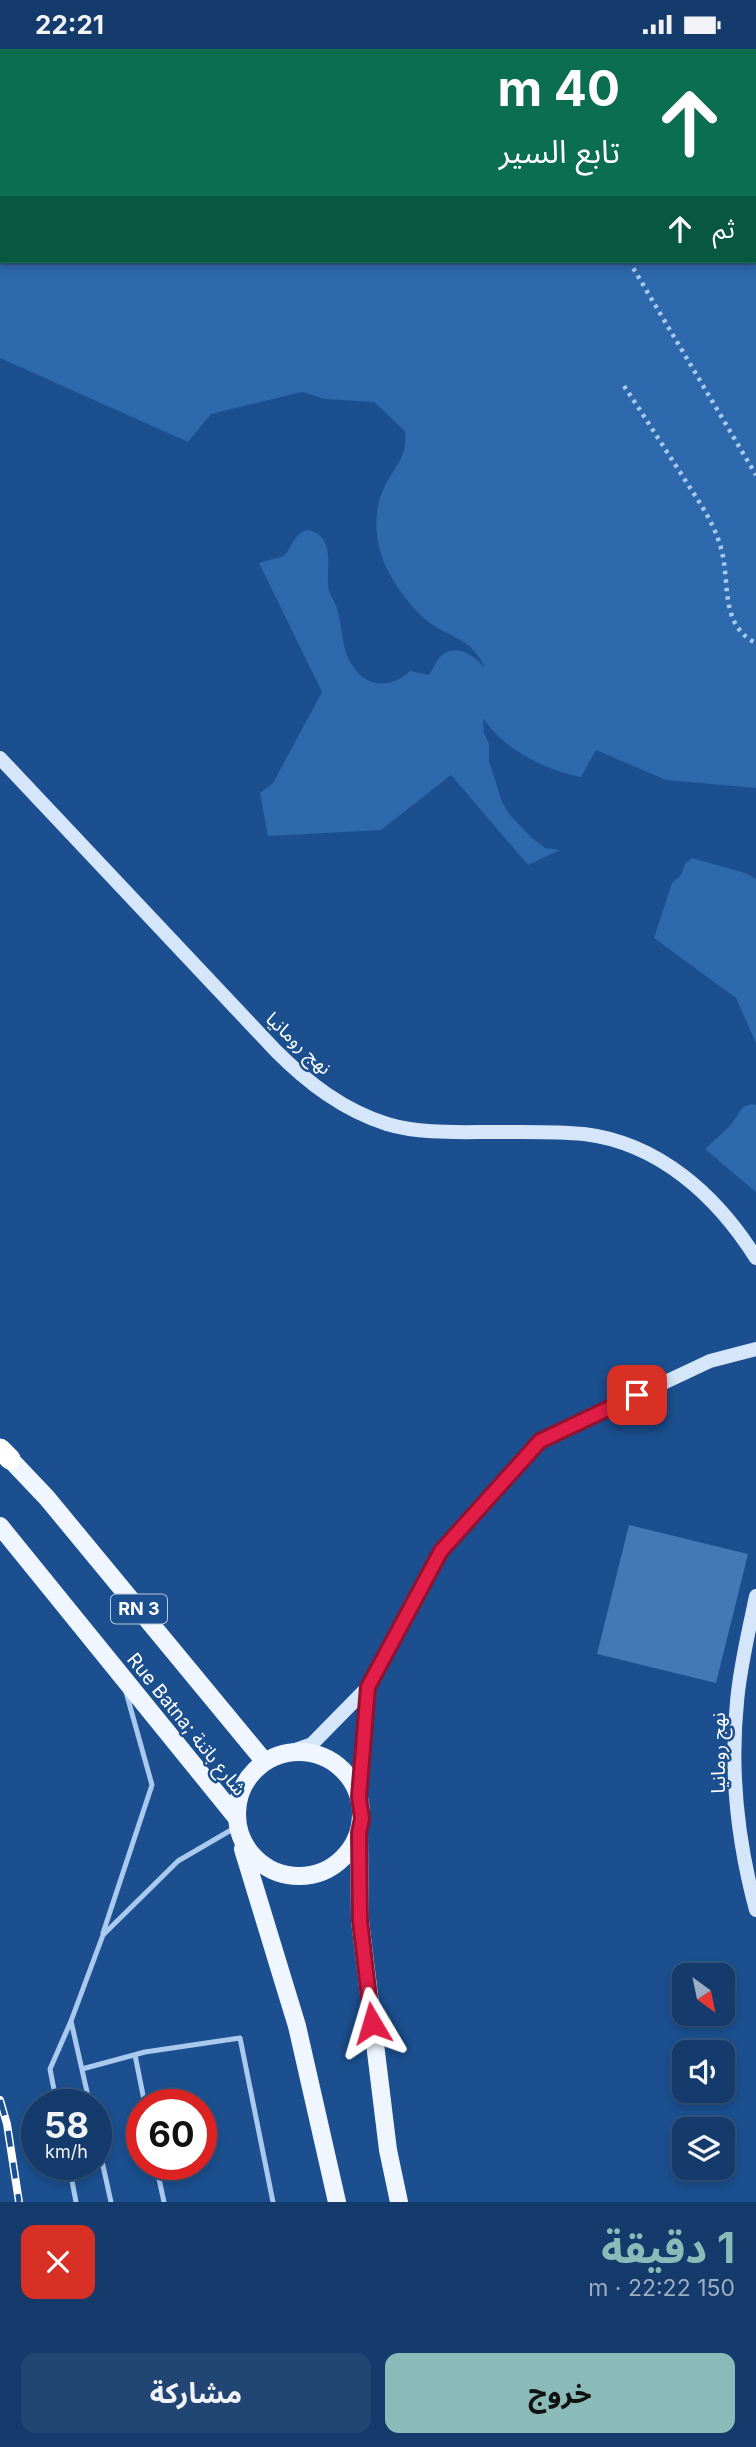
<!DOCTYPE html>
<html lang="ar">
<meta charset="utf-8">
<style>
:root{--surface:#143b6b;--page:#214673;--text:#f1f3f6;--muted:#9dadc1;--line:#33557e;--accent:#8bbbb9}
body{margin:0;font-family:Inter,"Noto Sans Arabic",sans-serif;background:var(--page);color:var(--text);direction:rtl;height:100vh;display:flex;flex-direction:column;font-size:26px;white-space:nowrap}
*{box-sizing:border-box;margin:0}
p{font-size:23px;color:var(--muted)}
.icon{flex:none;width:38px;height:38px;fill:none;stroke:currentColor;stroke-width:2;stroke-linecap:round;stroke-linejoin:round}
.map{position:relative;height:2153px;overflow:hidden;direction:ltr}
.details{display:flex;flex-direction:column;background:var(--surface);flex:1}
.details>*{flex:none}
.guide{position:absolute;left:0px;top:0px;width:756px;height:214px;box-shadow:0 4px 10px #0003,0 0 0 2px var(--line);direction:rtl;background:#0b6e4f;color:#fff;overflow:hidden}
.needle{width:46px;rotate:147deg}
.fabs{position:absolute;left:672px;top:1914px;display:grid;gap:14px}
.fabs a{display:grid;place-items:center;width:63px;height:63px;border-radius:14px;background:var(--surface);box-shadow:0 4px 10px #0003,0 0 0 2px var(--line);font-size:35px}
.speed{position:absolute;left:21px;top:2040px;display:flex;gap:14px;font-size:35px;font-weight:700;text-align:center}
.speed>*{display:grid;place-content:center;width:91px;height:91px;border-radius:50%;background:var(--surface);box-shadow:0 4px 10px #0003,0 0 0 2px var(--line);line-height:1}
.speed small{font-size:18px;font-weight:400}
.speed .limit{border:10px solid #d22;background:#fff;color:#111}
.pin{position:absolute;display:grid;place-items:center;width:60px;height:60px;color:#fff;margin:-30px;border-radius:14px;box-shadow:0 4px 10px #0006}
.me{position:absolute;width:77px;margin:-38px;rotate:353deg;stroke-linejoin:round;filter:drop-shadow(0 0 5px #0008)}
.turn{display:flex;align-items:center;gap:24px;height:147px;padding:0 21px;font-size:32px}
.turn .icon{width:91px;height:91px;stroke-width:2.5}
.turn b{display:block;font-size:49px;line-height:60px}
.then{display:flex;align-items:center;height:66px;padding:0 21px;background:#0003;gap:14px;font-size:26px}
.round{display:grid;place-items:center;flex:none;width:74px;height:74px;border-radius:14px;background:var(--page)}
.summary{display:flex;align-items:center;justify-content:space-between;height:119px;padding:0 21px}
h1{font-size:42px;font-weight:700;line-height:52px;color:var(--accent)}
.button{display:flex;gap:14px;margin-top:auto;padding:14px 21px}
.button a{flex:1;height:80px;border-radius:14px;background:var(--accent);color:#111;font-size:28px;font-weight:700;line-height:80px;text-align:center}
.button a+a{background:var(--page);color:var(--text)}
.status{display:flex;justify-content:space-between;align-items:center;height:49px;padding:0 35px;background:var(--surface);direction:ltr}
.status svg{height:19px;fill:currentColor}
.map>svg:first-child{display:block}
</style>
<div class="status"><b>22:21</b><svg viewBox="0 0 49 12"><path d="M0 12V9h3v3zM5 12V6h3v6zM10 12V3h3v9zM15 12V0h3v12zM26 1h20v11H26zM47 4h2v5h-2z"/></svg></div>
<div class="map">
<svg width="756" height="2153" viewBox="0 0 756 2153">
<rect width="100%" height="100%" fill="#1b4f8f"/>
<path fill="#2e69ad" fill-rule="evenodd" d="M0,0H756V739L666,731L596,701L581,728C546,722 502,699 483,669L484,684L489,695V712L502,753L510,766L532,789L545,799L560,801L528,816L451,726L381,781L268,787L260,744L273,734L322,643L259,514L284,507C290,501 296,484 304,482C315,479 326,490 327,500C330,512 327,525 328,538C330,547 336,554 338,563C342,578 342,597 349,611C363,638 388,642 410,622L428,626C435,620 435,612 441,607C457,593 475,607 485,619C469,585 449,591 425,570C405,552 382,520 378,493C375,477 376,456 383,441C393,418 408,410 405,382L374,353L325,350L302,343L211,365L188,393L0,309ZM2,2H754V212H2Z
M692,809L745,824L756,830V994L736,949L654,889L672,834L681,826L685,815Z
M751,1055L756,1056V1143L705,1100L730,1077L743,1058Z"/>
<path fill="#3c6290" stroke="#9cc4f0" stroke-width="2" d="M674,0H756V133L754,2Z"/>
<path fill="#4478b7" d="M629,1476L748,1505L716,1634L597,1605Z"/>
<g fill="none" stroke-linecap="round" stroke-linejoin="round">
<path stroke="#a9c9ee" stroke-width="4.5" stroke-dasharray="3.5 5" stroke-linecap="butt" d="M511,0L512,2
M629,212L756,426
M624,337C643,365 661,394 680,423C696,449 715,473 722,503C730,536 720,576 756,594"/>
<path stroke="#a9c9ee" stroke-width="5" d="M103,1884L152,1736L126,1643
M135,2006L145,2056
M82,2020L145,2003L240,1989L273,2153
M57,2056L50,2020L71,1972
M90,2056L71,1972L103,1886L178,1812L238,1777
M96,2085L111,2153
M69,2116L76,2153
M156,2116L164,2153"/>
<path stroke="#d6e6fa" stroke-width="14" d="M0,709L276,1002C308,1034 343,1061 387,1075C420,1085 458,1083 493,1083C523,1083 554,1082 584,1085C659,1094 717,1147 756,1209
M756,1547C749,1582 740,1617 737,1653C730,1721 738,1794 756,1861
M292,1702L312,1695L368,1638L441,1502L540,1392L710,1312L756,1300
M359,1748L368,1638"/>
<path stroke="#f0f6ff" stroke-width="18" d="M0,1403L10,1410L47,1449L265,1713
M0,1477L236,1768
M237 1765a62 62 0 1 1 124 0a62 62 0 1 1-124 0Z
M359,1785L360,1872L388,2101L399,2153
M243,1800L297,1977L337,2153"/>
<path stroke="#fff" stroke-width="21" d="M0,1400L10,1410"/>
<defs>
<path id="rail" d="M0,2051L7,2075L19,2153"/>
</defs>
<use href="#rail" stroke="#fff" stroke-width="8"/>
<use href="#rail" stroke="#1b4f8f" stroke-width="5" stroke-dasharray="16" stroke-linecap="butt"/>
</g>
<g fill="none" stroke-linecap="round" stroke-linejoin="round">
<defs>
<path id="route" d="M372,1974L360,1872L359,1784L362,1770L359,1748L368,1638L441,1502L540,1392L637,1346"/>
</defs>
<use href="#route" stroke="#92132f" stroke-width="18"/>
<use href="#route" stroke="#e11d48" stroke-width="12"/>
</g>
<g text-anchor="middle" stroke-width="5" stroke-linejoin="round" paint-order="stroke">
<rect fill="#1b4f8f" stroke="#bbcadd" stroke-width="2" x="111" y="1545.5" width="56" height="29" rx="5"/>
<g font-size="18" font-weight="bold" fill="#fff">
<text x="139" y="1566">RN 3</text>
</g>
<g font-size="19" fill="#fff" stroke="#1b4f8f">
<text transform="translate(299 994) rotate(43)" y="7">نهج رومانيا</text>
<text transform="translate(187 1675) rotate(51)" y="7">Rue Batna; شارع باتنة</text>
<text transform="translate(718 1704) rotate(-90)" y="7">نهج رومانيا</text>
</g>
</g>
</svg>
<div class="fabs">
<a><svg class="needle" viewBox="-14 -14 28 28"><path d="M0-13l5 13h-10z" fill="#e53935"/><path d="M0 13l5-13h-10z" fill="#9dadc1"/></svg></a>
<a><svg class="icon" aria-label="sound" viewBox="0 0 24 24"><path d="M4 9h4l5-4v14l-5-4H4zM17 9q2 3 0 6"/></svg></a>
<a><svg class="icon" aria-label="layers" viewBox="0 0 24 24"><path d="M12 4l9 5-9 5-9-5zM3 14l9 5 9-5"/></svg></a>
</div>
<div class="speed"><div>58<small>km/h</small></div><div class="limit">60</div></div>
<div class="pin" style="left:637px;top:1346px;background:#d93025"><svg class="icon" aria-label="arrive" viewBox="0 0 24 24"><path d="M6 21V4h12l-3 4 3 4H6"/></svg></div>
<svg class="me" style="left:372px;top:1974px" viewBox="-20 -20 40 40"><path d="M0-17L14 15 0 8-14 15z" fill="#e11d48" stroke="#fff" stroke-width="4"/></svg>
<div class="guide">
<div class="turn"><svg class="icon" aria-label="ahead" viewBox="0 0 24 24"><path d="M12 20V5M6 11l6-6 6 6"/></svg><div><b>40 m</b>تابع السير</div></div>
<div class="then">ثم<svg class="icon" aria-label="ahead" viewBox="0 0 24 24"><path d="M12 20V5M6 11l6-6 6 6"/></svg></div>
</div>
</div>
<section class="details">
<div class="summary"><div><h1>1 دقيقة</h1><p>150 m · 22:22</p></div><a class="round" style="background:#d93025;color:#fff"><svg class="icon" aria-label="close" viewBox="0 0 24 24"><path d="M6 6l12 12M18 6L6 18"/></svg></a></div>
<div class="button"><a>خروج</a><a>مشاركة</a></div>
</section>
